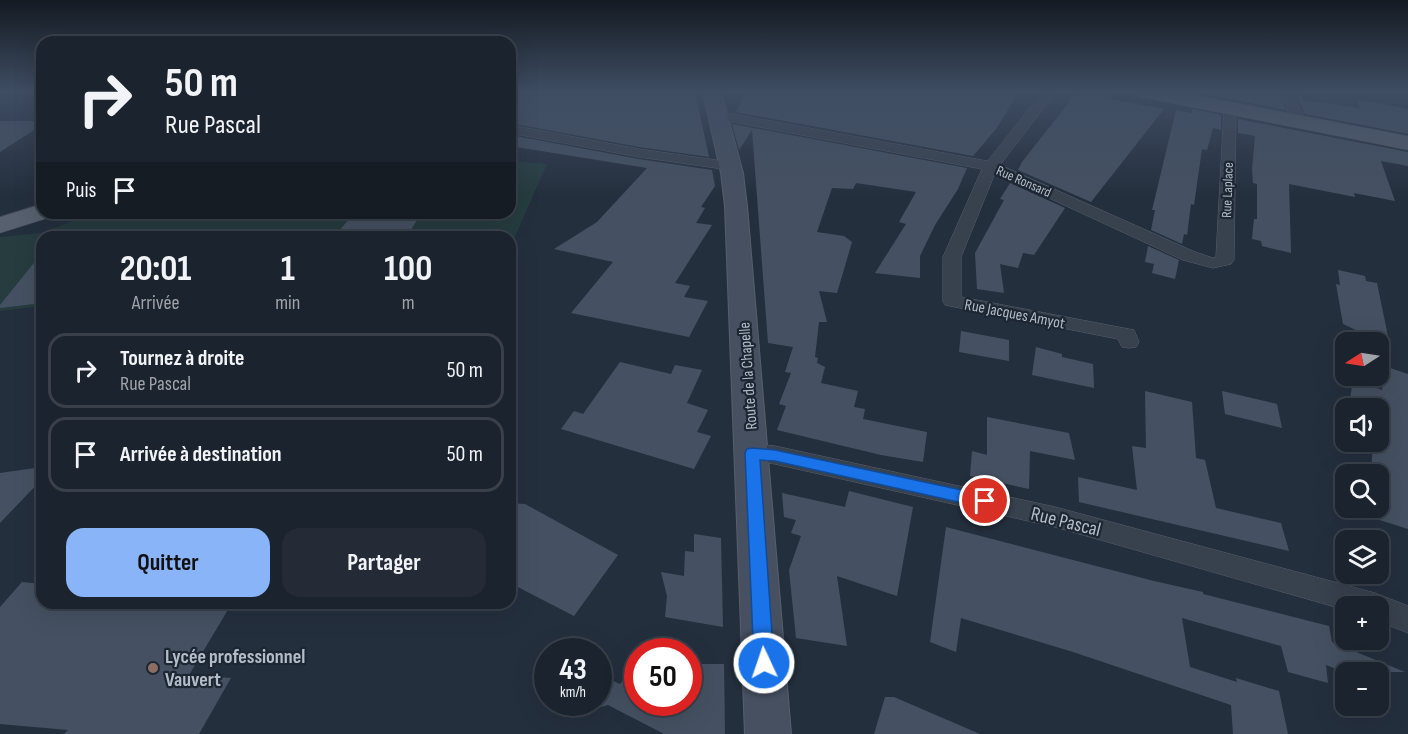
<!DOCTYPE html>
<html lang="fr">
<meta charset="utf-8">
<style>
:root{--surface:#1b232e;--page:#242b36;--text:#f1f3f6;--muted:#a0a4aa;--line:#39404a;--accent:#8ab4f8}
body{margin:0;font-family:"Sofia Sans Condensed",sans-serif;background:var(--page);color:var(--text);height:100vh;display:flex;flex-direction:column;font-size:22px;white-space:nowrap}
*{box-sizing:border-box;margin:0}
p{font-size:20px;color:var(--muted)}
.icon{flex:none;width:33px;height:33px;fill:none;stroke:currentColor;stroke-width:2;stroke-linecap:round;stroke-linejoin:round}
.map{position:relative;flex:1;overflow:hidden}
.panel{position:absolute;left:36px;top:231px;width:480px;height:378px;display:flex;flex-direction:column;background:var(--surface);border-radius:18px;box-shadow:0 6px 24px #0002,0 0 0 2px var(--line)}
.panel>*{flex:none}
.guide{position:absolute;left:36px;top:36px;width:480px;height:183px;border-radius:18px;box-shadow:0 6px 24px #0002,0 0 0 2px var(--line);background:#1b232e;color:var(--text);overflow:hidden}
.needle{width:39px;rotate:258deg}
.fabs{position:absolute;left:1335px;top:332px;display:grid;gap:12px}
.fabs a{display:grid;place-items:center;width:54px;height:54px;border-radius:12px;background:var(--surface);box-shadow:0 6px 24px #0002,0 0 0 2px var(--line);font-size:30px}
.speed{position:absolute;left:534px;top:638px;display:flex;gap:12px;font-size:30px;font-weight:700;text-align:center}
.speed>*{display:grid;place-content:center;width:78px;height:78px;border-radius:50%;background:var(--surface);box-shadow:0 6px 24px #0002,0 0 0 2px var(--line);line-height:1}
.speed small{font-size:15px;font-weight:400}
.speed .limit{border:9px solid #d22;background:#fff;color:#111}
.pin{position:absolute;display:grid;place-items:center;width:51px;height:51px;color:#fff;margin:-26px;border:3px solid #fff;border-radius:50%;box-shadow:0 2px 6px #0007}
.me{position:absolute;width:66px;margin:-33px;rotate:357deg;stroke-linejoin:round;filter:drop-shadow(0 0 4px #0008)}
.turn{display:flex;align-items:center;gap:21px;height:126px;padding:0 30px;font-size:27px}
.turn .icon{width:78px;height:78px;stroke-width:2.5}
.turn b{display:block;font-size:42px;line-height:51px}
.then{display:flex;align-items:center;height:57px;padding:0 30px;background:#0003;gap:12px;font-size:22px}
.eta{display:flex;justify-content:space-evenly;align-items:center;height:102px;text-align:center}
.eta b{font-size:36px;font-weight:700;line-height:42px}
.button{display:flex;gap:12px;margin-top:auto;padding:12px 30px}
.button a{flex:1;height:69px;border-radius:18px;background:var(--accent);color:#111;font-size:24px;font-weight:700;line-height:69px;text-align:center}
.button a+a{background:var(--page);color:var(--text)}
ul{padding:0;list-style:none}
li{display:flex;align-items:center;gap:18px;height:75px;margin:0 12px 9px;padding:0 18px;border:3px solid var(--line);border-radius:18px}
li div{flex:1}
li b{display:block;font-size:22px}
li em{font-style:normal}
.map>svg:first-child{display:block}
</style>
<div class="map">
<svg width="1408" height="734" viewBox="0 0 1408 734">
<rect width="100%" height="100%" fill="#242f3e"/>
<path fill="#263c3f" d="M510,161L547,164L510,248V237H42V306L0,311V237L41,233L93,213H510Z"/>
<path fill="#455162" d="M510,92H695L709,157L639,147L510,123Z
M746,92H1019L996,129L973,156L736,112Z
M1077,92H1113L1110,99L1164,109L1091,202L1018,170L1022,162Z
M1193,92H1278L1286,110Z
M1295,92H1299L1304,100L1360,108L1356,99L1408,109V134L1305,114Z
M1192,109L1221,115V130L1213,128L1207,150L1202,149L1194,205L1191,204L1187,235L1184,234L1182,244L1151,230L1155,210H1152L1176,110L1192,113Z
M1238,119L1408,152V166L1381,161L1395,201L1354,193L1355,197L1289,184L1291,253L1262,246L1261,241L1252,239L1254,219H1257V184L1253,183L1252,169L1255,136L1238,133Z
M0,121H42V125L0,152Z
M732,124L967,168L958,189L935,225L920,256V278L875,273L906,224L899,222L916,192L856,183L853,189L832,188L817,232L844,236L852,242L837,293L819,291L827,322H819L815,357L818,358L817,363L825,367L821,383L858,391L854,407L865,409L863,419L927,432L923,462L881,455L777,430L786,406L779,404L791,373L785,372L793,347L768,343L752,130L739,150Z
M510,135L639,159L712,170L715,186L701,207L705,208L696,223L712,225L675,283L690,286L684,297L708,301L689,337L571,313L613,262L554,249L597,222L647,168L510,146Z
M1010,183L1065,208L1034,255L1023,253L1018,268L1000,264L1004,293L977,289L975,253L1004,200L1000,199Z
M354,213H422L406,237H334Z
M1148,246L1179,260L1175,279L1152,273L1154,264L1145,262Z
M42,253V303L0,308V305Z
M1338,270L1365,276L1366,281L1377,283L1390,346L1343,324L1336,284L1340,285Z
M961,331L1009,340V361L959,352Z
M1036,347L1062,354V357L1093,364L1094,388L1032,375Z
M620,362L671,374L675,365L702,370L687,403L708,410L697,432L711,436L694,469L561,429L574,411L583,414Z
M1384,366L1408,374V529L1370,517V507H1378V474H1371L1373,441H1378V408H1357L1349,405L1353,380L1382,390Z
M1145,391L1192,402L1196,458L1205,460L1216,508L1281,523L1289,551L1079,502L1078,477L1137,490L1132,446L1146,448Z
M1222,391L1277,404L1282,428L1225,414Z
M987,417L1069,433L1075,460L1030,451L1029,489L970,476L972,451L987,455Z
M42,467V479L0,523V473Z
M849,491L913,507L897,596L837,576L847,646L796,638L789,570L801,536L791,533L796,520L784,517L782,493L845,507Z
M510,503L525,504L618,555L574,616L510,583Z
M946,527L1154,581L1203,592V594L1329,626L1332,642L1405,672H1344L1326,665L1328,683L1288,672L1281,646L1182,618L1190,667L1237,682L1236,678L1279,691L1288,734H1233L1231,705L1073,652L961,618L956,652L930,642Z
M694,534L721,538L723,627L665,617L667,596L661,572L684,576L685,551L694,552Z
M22,582L42,584V603H232L189,675L231,678L199,734H64L68,730L0,724V607Z
M688,664H724L725,734H664L608,705L598,708V674L620,684L623,680L638,688V702H688Z
M885,697H894L980,734H874Z"/>
<g fill="none" stroke-linecap="round" stroke-linejoin="round">
<defs>
<path id="street" d="M1043,92H1056L1000,165L1195,252L1213,258L1216,257L1224,109L1230,105L1236,109L1234,260L1231,264L1213,268L1183,260L995,173L961,257V297L1134,330L1139,342L1136,347L1129,348L1122,347L1118,339L945,305L943,301V257L982,169L717,119L710,115L717,111L987,161Z
M1280,92H1292L1307,123L1305,126H1295Z
M510,125L639,149L730,162L737,166L730,170L639,157L510,133Z
M752,444L775,446L1055,507L1375,593L1408,606V633L1378,621V606H1346V610L1055,527L775,464L744,459L740,453L744,447Z"/>
<path id="secondary" d="M703,92H721L743,173L747,206L791,734H745L725,206L721,173Z"/>
<path id="primary" d="M1137,92H1179L1408,136V150L1146,98L1139,96Z
M42,204V213H54L51,217L0,233V217Z"/>
</defs>
<use href="#street" stroke="#565f6c" stroke-width="1"/>
<use href="#secondary" stroke="#565f6c" stroke-width="2"/>
<use href="#primary" stroke="#414a57" stroke-width="1"/>
<use href="#street" fill="#38414e" fill-rule="evenodd"/>
<use href="#secondary" fill="#465061" fill-rule="evenodd"/>
<use href="#primary" fill="#56606e" fill-rule="evenodd"/>
</g>
<linearGradient id="sky" x2="0" y2="1"><stop stop-color="#141a22"/><stop offset="0.47" stop-color="#3f4d63"/><stop offset="1" stop-color="#3f4d63" stop-opacity="0"/></linearGradient>
<rect width="1408" height="195" fill="url(#sky)"/>
<path fill="#1a73e8" stroke="#114b97" stroke-width="1.5" d="M752,448L775,450L985,495L991,497L993,501L991,506L985,508L775,461L760,460L774,663L771,670L764,673L757,670L754,663L745,453L747,449Z"/>
<circle fill="#8d6e63" stroke="#1d2633" stroke-width="2" cx="153" cy="668" r="6"/>
<g text-anchor="middle" stroke-width="4.5" stroke-linejoin="round" paint-order="stroke">
<g font-size="14" fill="#b4bcc9" stroke="#1d2633">
<text transform="translate(1024 181) rotate(24)" y="5">Rue Ronsard</text>
<text transform="translate(1227 190) rotate(-88)" y="5">Rue Laplace</text>
</g>
<g font-size="16" fill="#b4bcc9" stroke="#1d2633">
<text transform="translate(1015 313) rotate(11)" y="6">Rue Jacques Amyot</text>
<text transform="translate(747 376) rotate(-94)" y="6">Route de la Chapelle</text>
</g>
<g font-size="20" fill="#b4bcc9" stroke="#1d2633">
<text transform="translate(1066 521) rotate(14)" y="7">Rue Pascal</text>
</g>
<g font-size="20" font-weight="bold" fill="#b4bcc9" stroke="#1d2633" text-anchor="start">
<text x="165" y="663">Lycée professionnel<tspan x="165" dy="23">Vauvert</tspan></text>
</g>
</g>
</svg>
<div class="fabs">
<a><svg class="needle" viewBox="-14 -14 28 28"><path d="M0-13l5 13h-10z" fill="#e53935"/><path d="M0 13l5-13h-10z" fill="#a0a4aa"/></svg></a>
<a><svg class="icon" aria-label="sound" viewBox="0 0 24 24"><path d="M4 9h4l5-4v14l-5-4H4zM17 9q2 3 0 6"/></svg></a>
<a><svg class="icon" aria-label="search" viewBox="0 0 24 24"><circle cx="10" cy="10" r="6"/><path d="M15 15l6 6"/></svg></a>
<a><svg class="icon" aria-label="layers" viewBox="0 0 24 24"><path d="M12 4l9 5-9 5-9-5zM3 14l9 5 9-5"/></svg></a>
<a>+</a>
<a>−</a>
</div>
<div class="speed"><div>43<small>km/h</small></div><div class="limit">50</div></div>
<div class="pin" style="left:985px;top:501px;background:#d93025"><svg class="icon" aria-label="arrive" viewBox="0 0 24 24"><path d="M6 21V4h12l-3 4 3 4H6"/></svg></div>
<svg class="me" style="left:764px;top:663px" viewBox="-20 -20 40 40"><circle r="17" fill="#1a73e8" stroke="#fff" stroke-width="3"/><path d="M0-11L8 9 0 5-8 9z" fill="#fff"/></svg>
<div class="guide">
<div class="turn"><svg class="icon" aria-label="right" viewBox="0 0 24 24"><path d="M7 20v-9h11M14 6l5 5-5 5"/></svg><div><b>50 m</b>Rue Pascal</div></div>
<div class="then">Puis<svg class="icon" aria-label="arrive" viewBox="0 0 24 24"><path d="M6 21V4h12l-3 4 3 4H6"/></svg></div>
</div>
<section class="panel">
<div class="eta">
<div><b>20:01</b><p>Arrivée</p></div>
<div><b>1</b><p>min</p></div>
<div><b>100</b><p>m</p></div>
</div>
<ul>
<li><svg class="icon" aria-label="right" viewBox="0 0 24 24"><path d="M7 20v-9h11M14 6l5 5-5 5"/></svg><div><b>Tournez à droite</b><p>Rue Pascal</p></div><em>50 m</em></li>
<li><svg class="icon" aria-label="arrive" viewBox="0 0 24 24"><path d="M6 21V4h12l-3 4 3 4H6"/></svg><div><b>Arrivée à destination</b></div><em>50 m</em></li>
</ul>
<div class="button"><a>Quitter</a><a>Partager</a></div>
</section>
</div>
